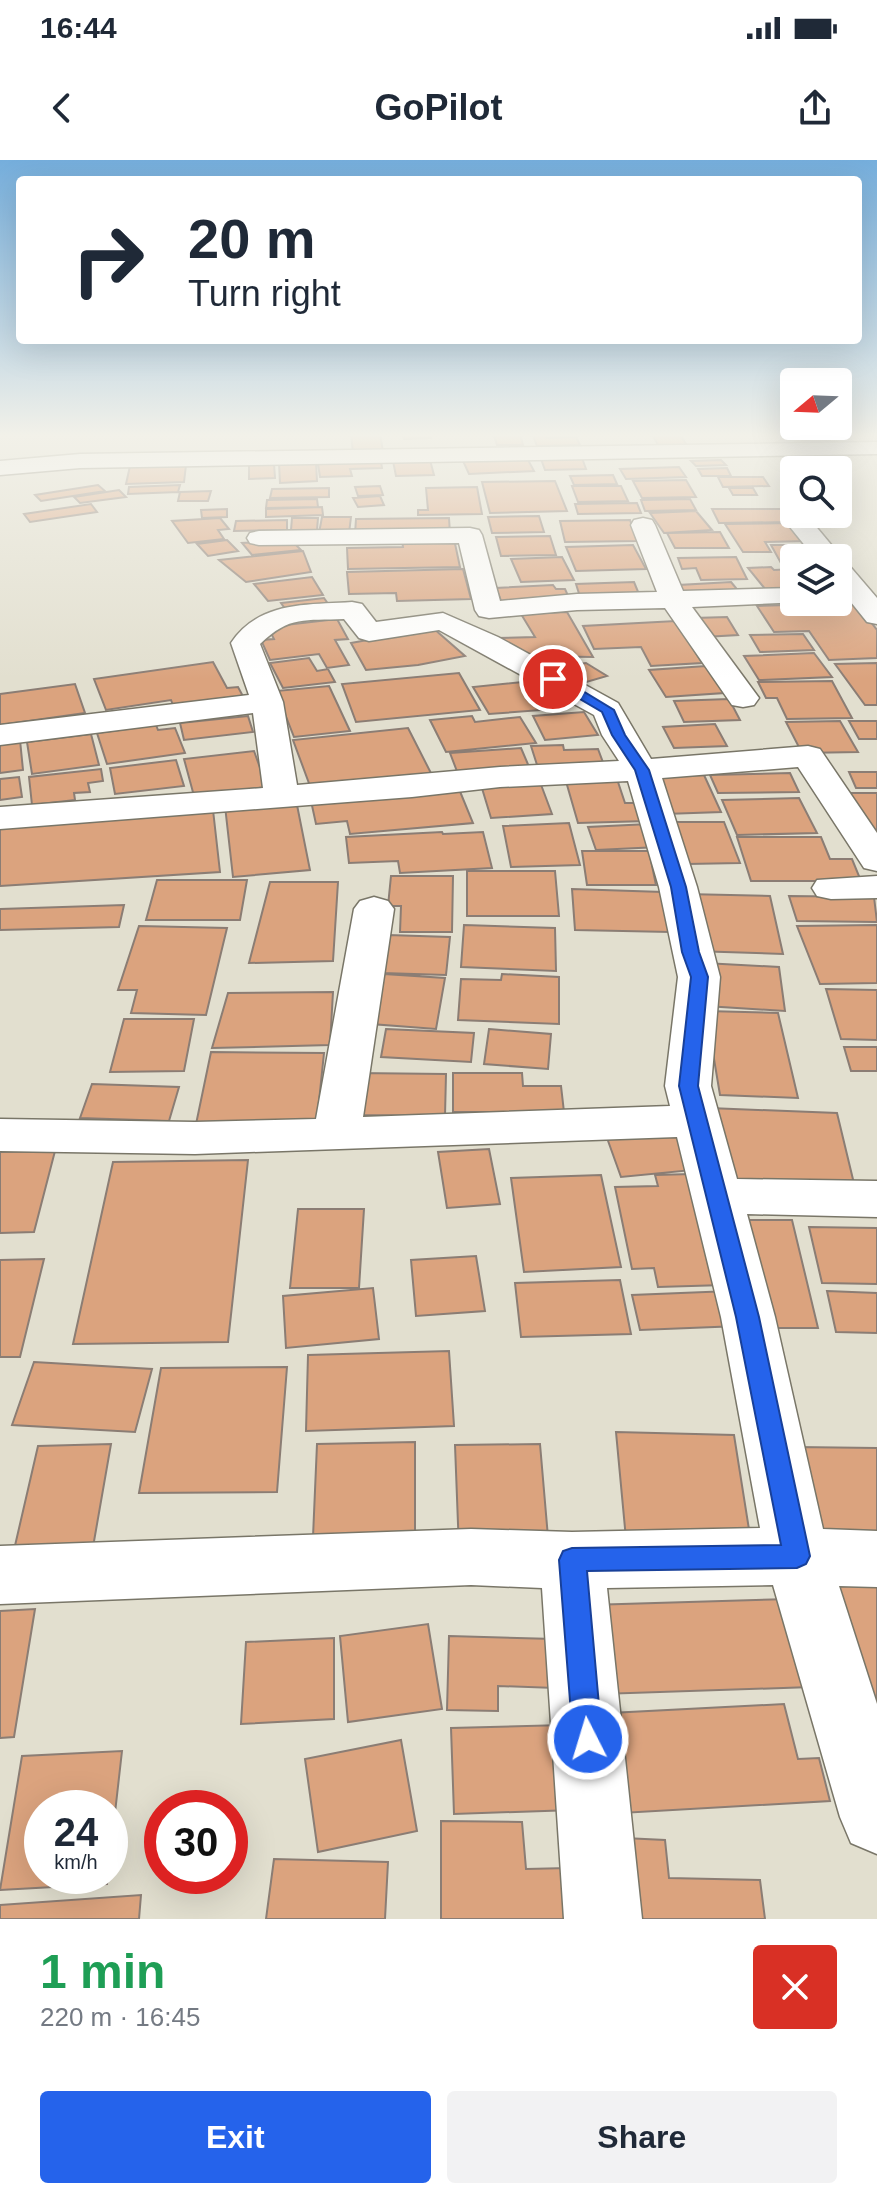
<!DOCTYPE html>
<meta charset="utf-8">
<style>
:root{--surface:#fff;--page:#f2f2f3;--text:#1f2937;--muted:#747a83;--accent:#2563eb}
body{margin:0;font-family:Helvetica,sans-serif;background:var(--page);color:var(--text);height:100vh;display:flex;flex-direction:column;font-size:30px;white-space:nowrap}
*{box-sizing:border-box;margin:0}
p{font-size:26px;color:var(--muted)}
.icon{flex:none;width:44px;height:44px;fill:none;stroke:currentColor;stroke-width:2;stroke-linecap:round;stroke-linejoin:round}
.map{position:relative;height:1759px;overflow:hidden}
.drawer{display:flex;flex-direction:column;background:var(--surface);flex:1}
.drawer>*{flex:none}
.guide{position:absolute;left:16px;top:16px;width:846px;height:168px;border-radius:8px;box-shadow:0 8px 32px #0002;background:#fff;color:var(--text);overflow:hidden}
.needle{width:52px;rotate:251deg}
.buttons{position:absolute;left:780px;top:208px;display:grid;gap:16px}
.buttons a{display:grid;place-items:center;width:72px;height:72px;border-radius:8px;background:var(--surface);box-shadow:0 8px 32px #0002;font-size:40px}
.speed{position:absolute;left:24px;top:1630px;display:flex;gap:16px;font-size:40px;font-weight:700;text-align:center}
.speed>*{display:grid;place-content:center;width:104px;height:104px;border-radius:50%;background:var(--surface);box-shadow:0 8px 32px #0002;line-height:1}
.speed small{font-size:20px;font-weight:400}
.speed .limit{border:12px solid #d22;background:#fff;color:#111}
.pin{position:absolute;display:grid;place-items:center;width:68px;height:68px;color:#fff;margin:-34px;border:4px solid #fff;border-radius:50%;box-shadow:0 2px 8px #0007}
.me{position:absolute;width:88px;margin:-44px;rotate:355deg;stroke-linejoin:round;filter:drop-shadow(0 0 6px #0008)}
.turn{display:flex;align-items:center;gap:28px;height:168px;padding:0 40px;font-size:36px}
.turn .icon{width:104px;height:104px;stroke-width:2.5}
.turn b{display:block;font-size:56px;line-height:68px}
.round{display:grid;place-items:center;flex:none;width:84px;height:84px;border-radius:8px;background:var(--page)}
.head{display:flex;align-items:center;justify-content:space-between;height:136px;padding:0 40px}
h1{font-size:48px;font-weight:800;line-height:60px;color:#1e9e55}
.primary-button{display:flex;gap:16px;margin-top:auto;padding:16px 40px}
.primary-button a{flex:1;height:92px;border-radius:8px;background:var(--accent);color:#fff;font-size:32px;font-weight:800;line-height:92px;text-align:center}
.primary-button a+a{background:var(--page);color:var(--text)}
.status{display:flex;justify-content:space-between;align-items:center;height:56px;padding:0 40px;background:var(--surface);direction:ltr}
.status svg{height:22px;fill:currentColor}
header{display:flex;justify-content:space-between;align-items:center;height:104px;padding:0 40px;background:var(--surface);font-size:36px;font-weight:800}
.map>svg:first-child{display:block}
</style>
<div class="status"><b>16:44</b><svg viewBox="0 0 49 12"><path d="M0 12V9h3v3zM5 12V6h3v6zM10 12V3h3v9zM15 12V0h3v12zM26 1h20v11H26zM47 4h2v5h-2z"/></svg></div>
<header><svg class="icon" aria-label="back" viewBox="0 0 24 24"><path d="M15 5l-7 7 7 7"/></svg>GoPilot<svg class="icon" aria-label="share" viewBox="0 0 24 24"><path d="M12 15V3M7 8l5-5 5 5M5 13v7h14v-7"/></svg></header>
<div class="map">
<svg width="877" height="1759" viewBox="0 0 877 1759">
<rect width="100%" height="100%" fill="#e2dfcf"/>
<path fill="#dba37e" stroke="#8b7d74" stroke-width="2" d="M351,273H380L383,292L353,293Z
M402,273H430L431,278L404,279Z
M532,273H545L547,278L576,277L580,285L537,286Z
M651,273H679L688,287L660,288Z
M520,274L523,285H497L494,275Z
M527,298L534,311L469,314L463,301Z
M582,298L586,309L545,310L541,299Z
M430,300L434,315L396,316L393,301Z
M721,300L726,305L696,306L691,301Z
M316,302L317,321L280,323L279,303Z
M381,302L382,308L350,309L352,316L320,317L318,304Z
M249,304H274L275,318L249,319Z
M186,305L184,322L126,324L130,306Z
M679,307L686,317L626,319L620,309Z
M727,308L731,316H702L698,309Z
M613,315L617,324L574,325L570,316Z
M718,317H763L769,326L723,327Z
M686,320L696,337L642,338L633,321Z
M555,321L567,351L490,353L482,322Z
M98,325L105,331L41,341L35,335Z
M180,325L178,332L128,334L129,327Z
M380,326L383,335L358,336L355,327Z
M572,326H621L628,341L578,342Z
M477,327L482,354L418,355V350H428L426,328Z
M329,328V337L270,338L272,329Z
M729,328H753L757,335H733Z
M119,330L126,337L80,343L74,337Z
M211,331L208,341H178L180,332Z
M380,336L384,345L358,347L353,338Z
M317,339L318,347L266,348L267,340Z
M690,339L696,350L645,351L641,340Z
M637,343L641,353L578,354L575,344Z
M91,344L97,352L30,362L24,354Z
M322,347L323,355L266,357V349Z
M227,349V357L202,358L201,350Z
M712,349H781L789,362L719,363Z
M696,351L712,370L664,373L650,353Z
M539,356L544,372L492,373L488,357Z
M322,357H351L349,373H319Z
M220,358L229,369L218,370L224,379L188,383L172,361Z
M292,358H318L317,370H291Z
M449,358L450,374H355L356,359Z
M287,360V370L234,371L236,361Z
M630,360L637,381L565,382L560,361Z
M794,363L807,381L765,382L771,392H743L725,364Z
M720,372L729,388H675L667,373Z
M550,376L556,395L501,396L496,377Z
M454,379L460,407L348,409L347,388L403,387L402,380Z
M227,380L238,391L208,396L197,384Z
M291,380L301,390L252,395L242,383Z
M633,385L646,409L576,411L566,387Z
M771,385H810L818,398H794V404L782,405Z
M303,391L311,412L246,422L219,400Z
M562,397L574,420L521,422L511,399Z
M736,397L747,419L701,420L696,408L682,409L678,398Z
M771,407L774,410L794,409V434L770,435L748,408Z
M463,409L471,439L397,441L396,433L349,434L347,412Z
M312,417L323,435L268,441L254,424Z
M634,422L641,439L581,440L576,424Z
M731,422L741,434L688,437L679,425Z
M553,425L556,429H565L570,440L502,443L496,428Z
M324,438L331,448L288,453L281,443Z
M856,443L877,470V498L829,500L809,471L774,472L757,446Z
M567,452L593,497L527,496L498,478L535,477L521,454Z
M727,457L738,475L704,477L694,458Z
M337,459L348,479L335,480L349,505L327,508L319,494L270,500L261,480L274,479L268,467Z
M676,461L702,503L651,506L641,487L594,489L583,466Z
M433,468L465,496L418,505L366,510L351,483Z
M803,474L814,490L760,492L750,475Z
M814,493L832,517L759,520L744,496Z
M309,498L317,511L328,509L335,522L283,528L270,503Z
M213,502L227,528L238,527L245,540L175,550L171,540L106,550L94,519Z
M586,503L607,516L583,523L547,508Z
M877,503V545H865L835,504Z
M706,506L724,533L666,537L649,510Z
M459,513L480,550L356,562L342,524Z
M532,521L555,549L489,554L473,527Z
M832,521L852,558L787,559L777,538H766L758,522Z
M75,524L85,553L0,565V534Z
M329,526L350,571L294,577L276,531Z
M729,539L740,560L684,562L674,541Z
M584,552L598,575L545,580L533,556Z
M248,556L253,572L184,580L180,563Z
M472,556L475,562L520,557L536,583L446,592L430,560Z
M840,561L858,592L802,593L786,562Z
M849,561H877V579H859Z
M715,564L727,586L674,588L663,567Z
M156,565L158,570L175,568L185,593L107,604L97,573Z
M408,568L435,621L310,626L293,580Z
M91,574L99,605L32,614L27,582Z
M20,580L23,610L0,613V582Z
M563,585L564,590L598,589L604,605L538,608L531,586Z
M521,588L530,609L458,614L450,593Z
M254,591L267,627L194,636L184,599Z
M176,600L184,626L115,634L110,608Z
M101,609L103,621L88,623L90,632L74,633L75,640L32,645L29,617Z
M849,612H877V628H856Z
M790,613L799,632L718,633L710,615Z
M704,615L721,652L665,654L650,617Z
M616,616L625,643H641L647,661L578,663L565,618Z
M19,617L22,637L0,640V619Z
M540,622L552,654L491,658L481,625Z
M459,629L473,663L350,674L347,661L316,664L311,641Z
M849,633H877V683Z
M799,638L817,673L737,675L722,640Z
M296,640L310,710L233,717L225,646Z
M213,650L220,712L0,726V667Z
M673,662H724L740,703L687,704Z
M569,663L580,705L511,707L503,666Z
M649,664L659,687L596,690L588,667Z
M442,672L443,674L483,672L492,708L400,713L398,701L349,703L346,677Z
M737,677H821L830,699H852L861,721H751Z
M582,691H649L656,725H587Z
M467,711H555L559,756H467Z
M391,716H453L452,772H400L401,746H388Z
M157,720H247L240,760H146Z
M270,722H338L333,801L249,803Z
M572,729L663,732L670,772L575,770Z
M685,734L770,736L783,794L693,791Z
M789,736L874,737L877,762L797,761Z
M124,745L119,767L0,770V749Z
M464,765L555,768L556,811L461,807Z
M877,765V823L820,824L797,766Z
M139,766L227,768L206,855L131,853L137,830H118Z
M388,775L450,777L446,815L382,813Z
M704,803L779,807L785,851L706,846Z
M384,814L445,818L436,869L371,864Z
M502,814L559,817V864L458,860L461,819L501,820Z
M826,829L877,830V880L841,879Z
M333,832L330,885L212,888L228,833Z
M706,851L778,853L798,938L720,935Z
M124,859H194L184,911L110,912Z
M386,869L474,873L471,902L381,897Z
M489,869L551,874L548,909L484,904Z
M844,887H877V911H851Z
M211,892L324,893L316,970L195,969Z
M356,913L446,914L445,956L352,955Z
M453,913H522L523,926H561L564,952H453Z
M92,924L179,927L169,961L80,958Z
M709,948L837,953L857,1036L721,1031Z
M678,972L693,1010L621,1017L607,978Z
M489,989L500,1044L447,1048L438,992Z
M55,991L34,1072L0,1073V992Z
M248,1000L228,1182L73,1184L113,1002Z
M692,1014L724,1125L658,1127L654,1108L632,1109L615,1027L658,1026L655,1015Z
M601,1015L621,1107L524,1112L511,1018Z
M298,1049H364L359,1128H290Z
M745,1060H792L818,1168H767Z
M809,1067L877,1068V1124L822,1123Z
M476,1096L485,1151L416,1156L411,1100Z
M44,1099L20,1197H0V1100Z
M620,1120L631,1174L521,1177L515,1123Z
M373,1128L379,1179L286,1188L283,1136Z
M730,1131L739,1166L640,1170L632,1135Z
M827,1131L877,1133V1173L836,1172Z
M449,1191L454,1266L306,1271L308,1195Z
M34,1202L152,1209L135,1272L12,1265Z
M287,1207L277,1332L139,1333L161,1208Z
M616,1272L734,1275L751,1382L626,1379Z
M415,1282V1375L313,1377L317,1284Z
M111,1284L93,1387L14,1390L38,1286Z
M540,1284L549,1389L459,1390L455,1285Z
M796,1287L877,1288V1376L814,1375Z
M877,1414V1540L861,1541L827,1415Z
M790,1439L811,1527L601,1534L589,1445Z
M35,1449L14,1577L0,1578V1451Z
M428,1464L442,1549L348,1562L340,1476Z
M449,1476L554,1479L555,1528L498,1526V1551L447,1550Z
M334,1478V1559L241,1564L246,1482Z
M784,1544L798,1599L819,1598L830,1641L604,1654L591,1554Z
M564,1565L573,1650L454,1654L451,1568Z
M401,1580L417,1671L318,1692L305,1599Z
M122,1591L110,1697V1648H42V1716H108L107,1724L0,1730L22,1596Z
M441,1661L522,1662L526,1709L568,1708L572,1759H441Z
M624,1678L665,1680L669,1718L760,1720L765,1759H629Z
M274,1699L388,1702L385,1759H266Z
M141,1735L139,1759H0V1745Z"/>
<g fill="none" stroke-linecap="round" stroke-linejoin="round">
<defs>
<path id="minor" d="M877,282V294L80,308L0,315V301L80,294Z
M799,355L808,357L838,393L842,398L839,402L847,403L877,438V464L867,462L838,426V398H815L790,367L787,362L790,357Z
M643,358L652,360L655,365L683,431L794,428V442H803L692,447L759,538L754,545L743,547L732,545L665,448L577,450L489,458L479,456L475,450L459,383L259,385L250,383L247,378L250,373L259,371L470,368L479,370L482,375L500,441L577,434L657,432L631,365L634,360Z
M352,442L362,444L376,462L443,453L498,477L618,543L651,599L808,586L820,589L877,673V711L864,708L798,607L662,618L697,727L720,817L711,926L737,1019L877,1021V1057L747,1054L775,1157L823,1369L877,1371V1427L839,1426L877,1544V1694L851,1683L840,1657L773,1425L607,1428L642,1759H564L542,1428L471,1425L0,1444V1386L471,1369L572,1372L760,1368L721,1157L677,977L195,994L0,991V959L195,962L316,959L354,749L360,741L374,737L388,741L394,749L363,957L670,946L665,926L678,817L659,727L628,621L500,627L412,637L0,669V647L263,628L253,553L0,585V565L249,535L231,483C259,441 307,445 352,442ZM344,459L359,478L369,481L439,470L594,555L602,575L619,601L500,607L297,625L283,542L260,484C290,455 305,461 344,459Z
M877,716V738L831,739L817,736L812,728L817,720Z"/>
</defs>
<use href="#minor" stroke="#797668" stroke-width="3"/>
<use href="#minor" fill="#fff" fill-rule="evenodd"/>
</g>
<linearGradient id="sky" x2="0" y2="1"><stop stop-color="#75aedc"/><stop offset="0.53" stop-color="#f2f1e9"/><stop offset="1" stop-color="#f2f1e9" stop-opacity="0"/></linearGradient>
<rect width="877" height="519" fill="url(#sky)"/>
<path fill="#2563eb" stroke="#184099" stroke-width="2" d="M549,516H558L614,550L625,575L649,610L686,727L699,792L708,817L698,926L759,1157L810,1396L806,1404L797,1408L587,1411L602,1579L598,1590L588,1594L577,1590L573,1579L559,1400L563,1391L572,1388L781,1385L736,1157L679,926L691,817L682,792L671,727L635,610L612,575L602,552L549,521Z"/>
</svg>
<div class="buttons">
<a><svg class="needle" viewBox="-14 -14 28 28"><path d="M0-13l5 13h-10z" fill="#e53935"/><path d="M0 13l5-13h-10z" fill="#747a83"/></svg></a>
<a><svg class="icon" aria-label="search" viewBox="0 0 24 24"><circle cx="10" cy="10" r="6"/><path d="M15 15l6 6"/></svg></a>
<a><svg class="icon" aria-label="layers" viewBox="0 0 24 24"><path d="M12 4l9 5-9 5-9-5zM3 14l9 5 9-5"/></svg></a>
</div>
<div class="speed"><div>24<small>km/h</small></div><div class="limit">30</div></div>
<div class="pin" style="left:553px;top:519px;background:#d93025"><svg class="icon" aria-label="arrive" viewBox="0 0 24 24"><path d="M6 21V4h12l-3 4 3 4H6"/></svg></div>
<svg class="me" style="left:588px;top:1579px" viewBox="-20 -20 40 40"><circle r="17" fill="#2563eb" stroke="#fff" stroke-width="3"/><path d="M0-11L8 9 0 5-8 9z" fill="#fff"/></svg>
<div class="guide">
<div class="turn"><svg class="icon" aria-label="right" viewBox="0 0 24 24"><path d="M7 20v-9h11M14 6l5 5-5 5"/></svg><div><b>20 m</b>Turn right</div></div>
</div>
</div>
<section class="drawer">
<div class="head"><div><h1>1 min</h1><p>220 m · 16:45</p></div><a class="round" style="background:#d93025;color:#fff"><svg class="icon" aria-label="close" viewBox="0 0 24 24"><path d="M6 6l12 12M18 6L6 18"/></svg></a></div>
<div class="primary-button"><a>Exit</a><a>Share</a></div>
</section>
